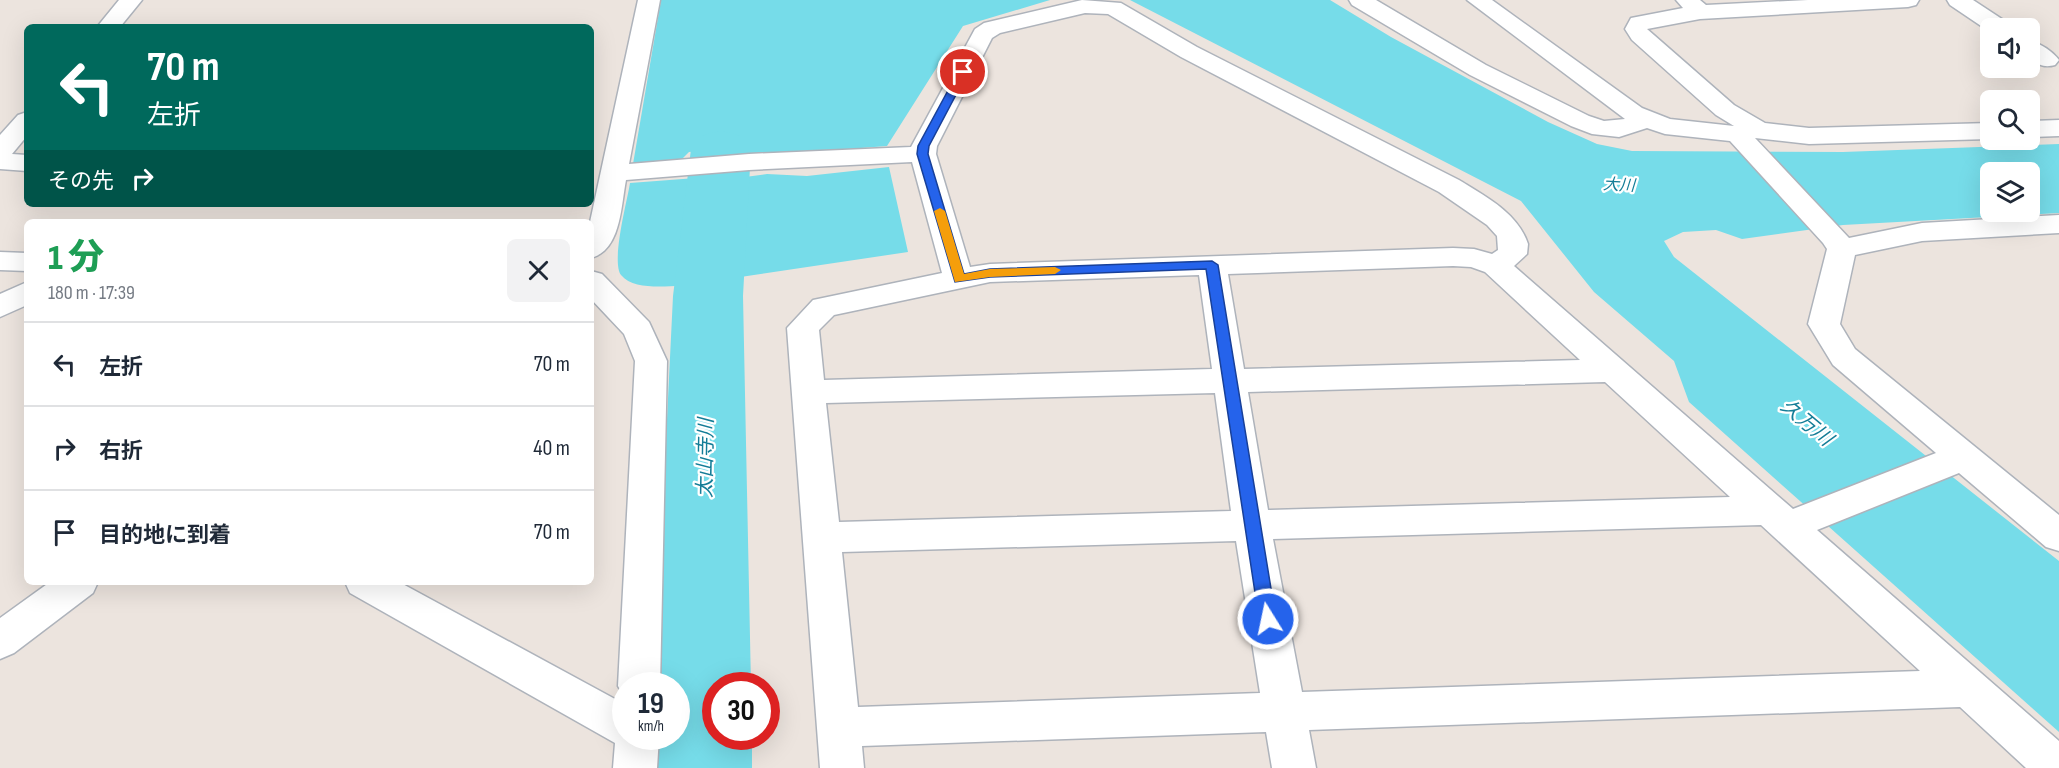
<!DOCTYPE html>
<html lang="ja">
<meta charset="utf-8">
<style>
:root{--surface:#fff;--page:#f2f2f3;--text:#1f2937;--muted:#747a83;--line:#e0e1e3}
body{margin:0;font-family:"Sofia Sans Condensed","Noto Sans JP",sans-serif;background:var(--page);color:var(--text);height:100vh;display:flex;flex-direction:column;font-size:22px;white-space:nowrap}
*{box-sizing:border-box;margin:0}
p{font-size:20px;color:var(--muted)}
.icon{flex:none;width:33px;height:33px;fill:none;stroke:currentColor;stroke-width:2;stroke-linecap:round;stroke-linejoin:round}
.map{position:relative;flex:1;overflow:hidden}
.drawer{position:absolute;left:24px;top:219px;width:570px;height:366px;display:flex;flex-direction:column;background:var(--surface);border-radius:9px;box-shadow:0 6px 24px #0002}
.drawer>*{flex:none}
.banner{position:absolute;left:24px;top:24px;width:570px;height:183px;border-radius:9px;box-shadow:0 6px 24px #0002;background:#00695c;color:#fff;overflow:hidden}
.fabs{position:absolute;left:1980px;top:18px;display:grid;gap:12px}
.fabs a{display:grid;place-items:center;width:60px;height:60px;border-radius:9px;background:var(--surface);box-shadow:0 6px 24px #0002;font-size:30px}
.speed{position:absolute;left:612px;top:672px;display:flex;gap:12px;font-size:30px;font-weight:700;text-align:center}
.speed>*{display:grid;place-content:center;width:78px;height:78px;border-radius:50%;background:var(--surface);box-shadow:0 6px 24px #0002;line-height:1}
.speed small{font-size:15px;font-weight:400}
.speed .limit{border:9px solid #d22;background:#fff;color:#111}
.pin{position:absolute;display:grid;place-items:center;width:51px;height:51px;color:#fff;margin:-26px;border:3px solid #fff;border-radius:50%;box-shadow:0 2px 6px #0007}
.me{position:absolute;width:66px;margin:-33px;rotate:350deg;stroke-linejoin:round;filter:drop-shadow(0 0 4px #0008)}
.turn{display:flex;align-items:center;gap:21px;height:126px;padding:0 24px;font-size:27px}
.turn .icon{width:78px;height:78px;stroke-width:2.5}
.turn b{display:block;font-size:42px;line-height:51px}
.then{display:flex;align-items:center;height:57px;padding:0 24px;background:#0003;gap:12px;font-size:22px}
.round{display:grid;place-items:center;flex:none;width:63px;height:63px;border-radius:9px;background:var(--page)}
.headline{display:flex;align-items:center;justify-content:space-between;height:102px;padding:0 24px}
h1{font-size:36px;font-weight:800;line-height:45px;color:#1e9e55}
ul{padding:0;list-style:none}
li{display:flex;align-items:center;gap:18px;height:84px;padding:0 24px;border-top:2px solid var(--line)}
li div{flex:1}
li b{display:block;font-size:22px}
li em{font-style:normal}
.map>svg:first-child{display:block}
</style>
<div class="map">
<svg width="2059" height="768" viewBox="0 0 2059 768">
<rect width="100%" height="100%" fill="#ece4de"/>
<path fill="#76dce9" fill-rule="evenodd" d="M661,0H1050L963,26L887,146L747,157L745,147L689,152L681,160L633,164Z
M1130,0H1330L1391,37L1548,122L1597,144L1632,151L1843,152L2059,144V213L1843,225L1742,239L1716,230L1683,232L1664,241L1674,257L2059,561V732L1689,402L1674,361L1594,292L1521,201ZM1990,172H2030V212H1990Z
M889,167L908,252L680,286C663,286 633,290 621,275C611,261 627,202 630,183L696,178V173L744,170L745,177L767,174L807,176Z"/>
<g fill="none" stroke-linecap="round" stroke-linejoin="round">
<path fill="#76dce9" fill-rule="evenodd" d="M721,131L742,136L751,149L743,296L751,686H716V736H752V768H650L651,736H676V686H654L673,296L691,149L700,136Z"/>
<defs>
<path id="minor" d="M119,0H142L120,27H97Z
M638,0H660L629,164L749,154L911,147L975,29L984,23L1082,0L1121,3L1197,47L1459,180C1485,196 1518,213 1528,244L1527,254L1514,266L1793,509L1936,453L1833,365L1808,324L1827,249L1823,243L1730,141L1665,134L1647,128L1619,137L1592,134L1571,126L1470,75L1352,5L1349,0H1376L1486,65L1589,116L1604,121L1625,119L1467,0H1492L1642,108L1670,119L1734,126L1716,115L1632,40L1625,29L1631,18L1683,8L1676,0H1700L1706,5L1808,0H1919L1916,5L1908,7L1700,19L1647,29L1734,105L1765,123L1809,128L1990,123V139L1809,144L1755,138L1849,238L1922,223L2059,215V233L1922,241L1855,255L1840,324L1855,349L2059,515V551L2046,547L1959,473L1817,530L2059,741V768H2026L1960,707L1309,730L1316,768H1272L1266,732L862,746L864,768H820L787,328L813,300L942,273L912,162L749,170L626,180C621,206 621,250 591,258L590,222ZM1085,13L1108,14L1181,57L1439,192L1487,225L1497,236L1498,250L1492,254L1474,249L1453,248L990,264L970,267L936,154L937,146L992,38L1000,33ZM1453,266L1471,267L1485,272L1580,360L1244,369L1228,274ZM1199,275L1212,369L824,380L819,330L834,315L990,282ZM1605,382L1730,497L1268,510L1248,392ZM1215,393L1231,511L839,522L826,403ZM1761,525L1920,671L1302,692L1273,539ZM1236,541L1260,693L858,707L842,552Z
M1947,0H1973L2008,23L2011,28H1990V32L1950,5Z
M2030,41C2041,44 2052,51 2059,60L2055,65C2044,68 2039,65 2030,58Z
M27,112V136L12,154L27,155V171L0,169V135L18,115Z
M2059,120V136L2030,137V121Z
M0,252L27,253V271L0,270Z
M591,271L602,274L649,322L667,361L660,686H626V700L618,686L635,361L624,334L591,299Z
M27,282V305L0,317V294Z
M50,582H98L93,593L14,653L0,659V618Z
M345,582H399L626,705V736H659L657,768H613L615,743L350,593Z"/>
</defs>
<use href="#minor" stroke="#aeb3bb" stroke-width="3"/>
<use href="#minor" fill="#fff" fill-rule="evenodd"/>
</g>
<path fill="#2563eb" stroke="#184099" stroke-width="1.5" d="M963,69L968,72L929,146L928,154L964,274L990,269L1212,261L1218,265L1276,619L1273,624L1268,626L1262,624L1259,619L1206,269L990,277L955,282L917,154L918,146L958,72Z"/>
<path fill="#f59e0b" d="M940,208L945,211L964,274L990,269L1055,267L1061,270L1055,274L990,277L955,282L934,211Z"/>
<g text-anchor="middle" stroke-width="4.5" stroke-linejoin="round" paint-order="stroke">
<g font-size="16" font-style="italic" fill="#147d97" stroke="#fff">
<text transform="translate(1619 184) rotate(3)" y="6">大川</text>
</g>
<g font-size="20" font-style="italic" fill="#147d97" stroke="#fff">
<text transform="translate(1807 422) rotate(40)" y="7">久万川</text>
<text transform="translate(705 458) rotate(-89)" y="7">太山寺川</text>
</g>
</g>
</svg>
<div class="fabs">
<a><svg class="icon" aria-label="sound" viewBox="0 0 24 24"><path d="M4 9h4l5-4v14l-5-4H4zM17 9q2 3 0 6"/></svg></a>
<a><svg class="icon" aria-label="search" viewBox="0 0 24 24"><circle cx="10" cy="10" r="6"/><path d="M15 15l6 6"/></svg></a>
<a><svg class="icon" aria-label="layers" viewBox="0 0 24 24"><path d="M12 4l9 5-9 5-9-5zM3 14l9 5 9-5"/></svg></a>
</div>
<div class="speed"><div>19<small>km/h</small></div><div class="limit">30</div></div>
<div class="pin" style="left:963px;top:72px;background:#d93025"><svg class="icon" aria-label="arrive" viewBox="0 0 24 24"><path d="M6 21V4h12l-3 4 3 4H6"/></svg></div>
<svg class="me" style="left:1268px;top:619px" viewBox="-20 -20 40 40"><circle r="17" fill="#2563eb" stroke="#fff" stroke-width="3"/><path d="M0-11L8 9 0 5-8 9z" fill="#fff"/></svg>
<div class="banner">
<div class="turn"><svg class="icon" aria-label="left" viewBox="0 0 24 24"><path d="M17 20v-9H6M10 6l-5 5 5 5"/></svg><div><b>70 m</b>左折</div></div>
<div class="then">その先<svg class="icon" aria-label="right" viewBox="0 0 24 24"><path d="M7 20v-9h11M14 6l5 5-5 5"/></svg></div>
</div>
<section class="drawer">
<div class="headline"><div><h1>1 分</h1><p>180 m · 17:39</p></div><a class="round"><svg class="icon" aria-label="close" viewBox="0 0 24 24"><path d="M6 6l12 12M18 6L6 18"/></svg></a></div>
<ul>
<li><svg class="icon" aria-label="left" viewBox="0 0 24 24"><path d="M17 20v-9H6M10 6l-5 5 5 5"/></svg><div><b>左折</b></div><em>70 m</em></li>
<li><svg class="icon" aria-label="right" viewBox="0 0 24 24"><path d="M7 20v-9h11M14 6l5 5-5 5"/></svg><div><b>右折</b></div><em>40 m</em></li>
<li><svg class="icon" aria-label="arrive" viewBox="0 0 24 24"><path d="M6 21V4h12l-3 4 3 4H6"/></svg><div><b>目的地に到着</b></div><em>70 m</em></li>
</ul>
</section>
</div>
